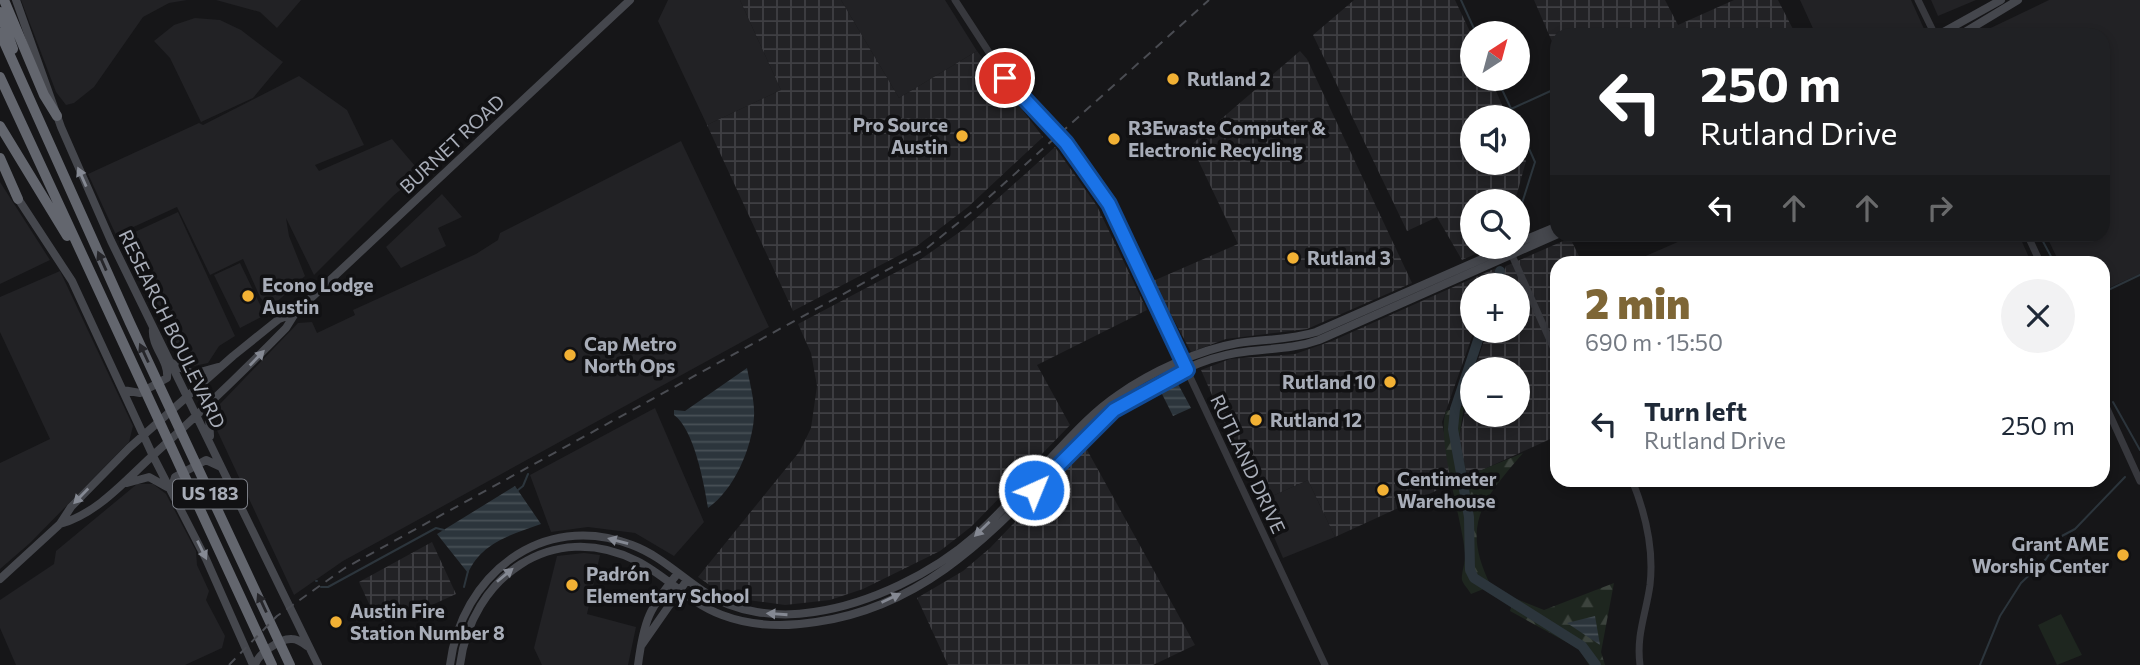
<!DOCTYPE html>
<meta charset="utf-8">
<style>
:root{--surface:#fff;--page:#f2f2f3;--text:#1f2937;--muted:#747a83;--accent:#7e6636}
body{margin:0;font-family:Commissioner,sans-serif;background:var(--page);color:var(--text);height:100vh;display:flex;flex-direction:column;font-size:26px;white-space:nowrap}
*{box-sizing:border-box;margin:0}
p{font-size:23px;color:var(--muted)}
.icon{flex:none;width:38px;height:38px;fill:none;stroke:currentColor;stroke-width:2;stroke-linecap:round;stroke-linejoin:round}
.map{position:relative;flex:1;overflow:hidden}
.drawer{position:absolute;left:1550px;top:256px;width:560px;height:231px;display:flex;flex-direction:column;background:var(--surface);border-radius:21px;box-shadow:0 4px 10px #0003}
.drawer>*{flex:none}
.top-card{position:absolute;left:1550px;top:28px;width:560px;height:214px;border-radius:21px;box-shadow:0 4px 10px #0003;background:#202124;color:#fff;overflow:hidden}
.needle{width:46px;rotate:36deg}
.controls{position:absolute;left:1460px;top:21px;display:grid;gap:14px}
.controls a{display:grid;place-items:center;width:70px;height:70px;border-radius:50%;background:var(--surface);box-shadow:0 4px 10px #0003;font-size:35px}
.pin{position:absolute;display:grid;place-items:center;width:60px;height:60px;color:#fff;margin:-30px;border:4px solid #fff;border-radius:50%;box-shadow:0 2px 7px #0007}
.me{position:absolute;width:77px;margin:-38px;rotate:44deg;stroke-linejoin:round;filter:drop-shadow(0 0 5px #0008)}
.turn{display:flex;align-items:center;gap:24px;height:147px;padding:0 35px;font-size:32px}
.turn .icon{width:91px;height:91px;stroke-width:2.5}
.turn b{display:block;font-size:49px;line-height:60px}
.lanes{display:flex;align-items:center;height:66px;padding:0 35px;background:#0003;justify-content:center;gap:35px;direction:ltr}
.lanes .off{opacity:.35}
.round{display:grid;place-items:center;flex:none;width:74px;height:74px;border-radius:37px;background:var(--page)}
.overview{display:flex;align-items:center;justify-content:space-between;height:119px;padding:0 35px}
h1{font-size:42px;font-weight:800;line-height:52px;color:var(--accent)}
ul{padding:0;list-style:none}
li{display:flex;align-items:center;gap:21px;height:98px;padding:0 35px}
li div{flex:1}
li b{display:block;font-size:26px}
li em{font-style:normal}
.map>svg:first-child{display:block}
</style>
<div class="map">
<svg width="2140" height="665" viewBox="0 0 2140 665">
<defs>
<pattern id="industrial-grid" width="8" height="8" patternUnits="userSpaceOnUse" patternTransform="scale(1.75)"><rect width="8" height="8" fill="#222225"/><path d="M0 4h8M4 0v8" fill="none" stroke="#3f3f43"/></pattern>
<pattern id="forest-firs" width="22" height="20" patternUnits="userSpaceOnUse" patternTransform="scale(1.75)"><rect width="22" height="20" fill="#1e261f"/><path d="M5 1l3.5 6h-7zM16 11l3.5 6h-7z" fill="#3c433d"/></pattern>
<pattern id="water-rules" width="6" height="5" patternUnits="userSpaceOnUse" patternTransform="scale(1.75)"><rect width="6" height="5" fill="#2c353c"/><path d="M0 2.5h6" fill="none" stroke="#485056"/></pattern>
</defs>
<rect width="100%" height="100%" fill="#161618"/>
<path fill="#222225" d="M21,0H187L169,3L143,17L94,87L74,103L66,105L56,92Z
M216,0H301L277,28L260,12Z
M668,0H740L781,90L707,125L658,21Z
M841,0H945L977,51L899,98Z
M1800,0H1911L1925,31L1919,35H1816Z
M1931,0H1976L1938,16Z
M2049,0H2140V274L2104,290V262H2059L2046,235L2104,234V35H1976Z
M195,18L220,20L241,30L283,62L253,98L201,122L170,58L154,41L174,25Z
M299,76L347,110L364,145L315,165L319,171L392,139L421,173L393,196L314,275L286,218L289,236L305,276L269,309L260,297L243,259L210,275L177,207L116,235L88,174L199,123L203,125Z
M681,141L769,327L343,561L294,595L215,426L219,405L298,323L312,322L317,333L355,315L353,310L476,254L498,240L500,233Z
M0,182L50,260L0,284Z
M442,194L462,217L438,228L446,246L401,268L386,247Z
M178,212L235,336L219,346L208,363L194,366L181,357L122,238Z
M1696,234L2019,235L2031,262H1632Z
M240,263L265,315L240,328L214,275Z
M60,271L133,426L129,442L30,543L0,569V463L50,439L0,332V297Z
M655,408L704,522L674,556L635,533L588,527L551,532L530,475Z
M1308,480L1335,537L1283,558L1259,502Z
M137,484H153L166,494L196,551L197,565L209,591L206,600L225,636L222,648L185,665H16L0,628V600L54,564L56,551Z
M584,553L600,555L587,614L636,627L628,665H542L534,648L557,556Z"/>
<path fill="url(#industrial-grid)" d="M740,0H841L899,98L977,51L1043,137L968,207L917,246L793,311L707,125L781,90Z
M1354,0H1455L1472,36V79H1491L1507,117H1472V163H1517V141L1526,161L1515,201H1472V247H1491L1462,260L1437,217L1407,231L1313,35Z
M1534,0H1665L1678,25L1734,0H1778L1796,35H1558L1557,53Z
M1300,51L1307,59L1412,283L1307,329L1226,339L1191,352L1153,281L1238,244L1191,145Z
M1055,147L1097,206L1147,310L1037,365L1070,425L972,526L940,551L863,589L830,600L785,605L741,599L718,591L698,577L800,451L811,428L817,386L811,353L798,324L921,259L964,229Z
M1570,238L1582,262H1558L1557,436L1467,477L1459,438L1472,380V415H1517V369H1475L1487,331H1517V285H1500L1506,266Z
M1496,268L1490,285H1472L1474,331L1442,422L1453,483L1335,537L1308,480L1259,502L1201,370L1230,359L1295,354L1332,341Z
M1086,448L1195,645L1153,665H948L917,598L963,571L990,548Z
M432,542L456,594L399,620L377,621L359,582Z"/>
<path fill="url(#forest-firs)" d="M1464,406L1459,438L1467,476L1523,453C1483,500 1460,524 1491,586L1471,594C1469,590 1463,584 1462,580C1461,573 1466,562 1465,553C1462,519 1436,439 1446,411Z
M1614,583L1601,652L1605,665H1589L1579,649L1510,611L1514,598L1544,610Z"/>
<path fill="#1e261f" d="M2061,614L2082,655L2057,665L2038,625Z"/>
<path fill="url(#water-rules)" d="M747,368C750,384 755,402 754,417C752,448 734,490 708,508C704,483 694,429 674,415V410L685,411Z
M1178,384L1191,408L1173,416L1161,392Z
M515,486L541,524C511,535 482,542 468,573L437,534Z
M1595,616L1600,645L1567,623Z"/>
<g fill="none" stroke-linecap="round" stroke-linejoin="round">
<path stroke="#2c353c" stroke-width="2" d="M1461,0L1476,33
M1497,79L1515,117
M1511,109L1555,89
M1517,122L1535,162L1517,219
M2039,234L2054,262
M2104,292L2140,275
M2104,382L2106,386
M2113,402L2140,450
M518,490L523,486L528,474
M316,581H317
M321,587H328L436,528L444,530
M464,587L468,571
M1980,665L2000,616L2021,583L2046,559L2060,537L2075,529L2125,477"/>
<path stroke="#2c353c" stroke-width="10" d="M1496,285L1500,271
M1481,331L1455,409L1453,429L1469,517L1470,570L1474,578L1582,646L1596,665"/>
<path stroke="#37383d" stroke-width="7" d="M955,0L1005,77L1066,143L1109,204L1325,665
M1918,0L1935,35
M2027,234L2040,262
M1510,251L1558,358
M2104,402L2140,481
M1632,480C1645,512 1654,550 1650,585C1646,614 1636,635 1640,665"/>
<path stroke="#45474d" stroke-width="8" d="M16,0L61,127L111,241L318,665
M1938,35L2001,0
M1960,35L2018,0
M15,194L72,281L153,456L206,559L253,665
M1517,243L1558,226
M172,363L193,374L218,367
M123,390L140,393L167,378C169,360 151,347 153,329
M210,436L209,417L214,405
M127,483L149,477L167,487
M171,490L175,477L206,460L219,466
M60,524C96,514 123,483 150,458C197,416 242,373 286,328L296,312L630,0
M0,579L60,524L71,507L129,448L233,356L279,319L295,313
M641,646L687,580
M255,665C258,654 280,638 292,639C298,639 303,643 307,646
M450,665C461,576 542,510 632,545C659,555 679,575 703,591C734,613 778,618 814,612C870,604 933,573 975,536C1000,514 1022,488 1045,464C1068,440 1090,414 1118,395C1151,372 1198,350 1238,343C1265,339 1290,340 1316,332L1509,247
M460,665C471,578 552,518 637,561C667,576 689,603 722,615C751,626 785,627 816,622C916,608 982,544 1048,475C1074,448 1098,420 1130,399C1160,380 1200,359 1236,353C1265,348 1291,350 1319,340L1558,234
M638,665C644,619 649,609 678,573"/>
<path stroke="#63666e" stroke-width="10" d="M4,0L44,95L57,116
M0,12L13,49
M0,33L130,323L290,665
M0,77L272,665
M0,126L67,236
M0,158L18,199"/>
<path stroke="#4a4c52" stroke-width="2" stroke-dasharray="9 7" stroke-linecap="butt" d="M229,665L277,616L345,568L927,248L979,206L1209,0"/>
</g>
<defs><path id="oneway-solid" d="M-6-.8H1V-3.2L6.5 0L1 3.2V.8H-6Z" transform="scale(1.75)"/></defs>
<g fill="#858993">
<use href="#oneway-solid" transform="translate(82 177) rotate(-114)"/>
<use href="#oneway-solid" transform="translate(257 358) rotate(-46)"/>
<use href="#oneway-solid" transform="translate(81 496) rotate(134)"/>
<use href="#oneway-solid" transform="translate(982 529) rotate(136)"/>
<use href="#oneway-solid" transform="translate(618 541) rotate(-165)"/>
<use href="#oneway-solid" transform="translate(202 550) rotate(64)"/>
<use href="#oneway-solid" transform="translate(505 575) rotate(-40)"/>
<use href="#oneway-solid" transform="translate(891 598) rotate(-25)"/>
<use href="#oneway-solid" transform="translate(777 614) rotate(-176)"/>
</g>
<g fill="#26262a">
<use href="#oneway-solid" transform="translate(102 261) rotate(-114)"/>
<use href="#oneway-solid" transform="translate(144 353) rotate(-115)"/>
<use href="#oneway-solid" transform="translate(262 603) rotate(-115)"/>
</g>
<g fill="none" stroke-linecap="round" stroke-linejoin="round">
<defs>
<path id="route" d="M1005,78L1066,143L1109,204L1187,370L1114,410L1034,490"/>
</defs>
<use href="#route" stroke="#114b97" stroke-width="18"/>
<use href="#route" stroke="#1a73e8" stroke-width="12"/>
</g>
<g fill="#f2b134" stroke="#111113" stroke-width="2.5">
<circle cx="1173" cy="79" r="7"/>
<circle cx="962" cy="136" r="7"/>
<circle cx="1114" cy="139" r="7"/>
<circle cx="1293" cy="258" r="7"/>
<circle cx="248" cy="296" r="7"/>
<circle cx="570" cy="355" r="7"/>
<circle cx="1390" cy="382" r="7"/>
<circle cx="1256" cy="420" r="7"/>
<circle cx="1383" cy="490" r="7"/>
<circle cx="2123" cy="555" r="7"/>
<circle cx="572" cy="585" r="7"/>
<circle cx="336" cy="622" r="7"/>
</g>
<g text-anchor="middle" stroke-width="7" stroke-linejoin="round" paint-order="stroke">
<rect fill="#111113" stroke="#7b7e86" stroke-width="2" x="173" y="479.5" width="74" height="29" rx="5"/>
<g font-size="18" font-weight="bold" fill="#a8adb8">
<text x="210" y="500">US 183</text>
</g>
<g font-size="19" font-weight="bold" fill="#a8adb8" stroke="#111113" text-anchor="start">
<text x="1187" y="86">Rutland 2</text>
<text x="948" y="132" text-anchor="end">Pro Source<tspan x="948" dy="22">Austin</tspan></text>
<text x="1128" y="135">R3Ewaste Computer &amp;<tspan x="1128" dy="22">Electronic Recycling</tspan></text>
<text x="1307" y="265">Rutland 3</text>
<text x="262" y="292">Econo Lodge<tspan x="262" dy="22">Austin</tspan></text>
<text x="584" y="351">Cap Metro<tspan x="584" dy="22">North Ops</tspan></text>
<text x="1376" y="389" text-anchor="end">Rutland 10</text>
<text x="1270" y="427">Rutland 12</text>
<text x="1397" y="486">Centimeter<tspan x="1397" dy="22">Warehouse</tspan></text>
<text x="2109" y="551" text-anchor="end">Grant AME<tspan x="2109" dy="22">Worship Center</tspan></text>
<text x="586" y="581">Padrón<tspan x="586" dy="22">Elementary School</tspan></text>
<text x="350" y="618">Austin Fire<tspan x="350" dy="22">Station Number 8</tspan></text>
</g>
<g font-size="19" fill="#a8adb8" stroke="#111113">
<text transform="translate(452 144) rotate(-43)" y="7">BURNET ROAD</text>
<text transform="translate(172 329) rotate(64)" y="7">RESEARCH BOULEVARD</text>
<text transform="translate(1248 464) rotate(65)" y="7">RUTLAND DRIVE</text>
</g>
</g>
</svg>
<div class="controls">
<a><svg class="needle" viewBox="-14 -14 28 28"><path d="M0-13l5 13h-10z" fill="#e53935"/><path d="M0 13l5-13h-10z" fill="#747a83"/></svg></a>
<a><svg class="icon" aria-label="sound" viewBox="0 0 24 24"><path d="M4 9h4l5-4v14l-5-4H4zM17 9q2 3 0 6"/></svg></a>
<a><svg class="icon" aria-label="search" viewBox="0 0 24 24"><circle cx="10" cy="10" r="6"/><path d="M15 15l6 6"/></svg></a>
<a>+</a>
<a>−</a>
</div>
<div class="pin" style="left:1005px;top:78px;background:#d93025"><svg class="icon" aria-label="arrive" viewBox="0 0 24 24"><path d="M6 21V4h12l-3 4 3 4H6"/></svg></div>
<svg class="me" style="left:1034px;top:490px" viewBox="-20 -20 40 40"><circle r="17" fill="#1a73e8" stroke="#fff" stroke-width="3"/><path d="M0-11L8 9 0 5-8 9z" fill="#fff"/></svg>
<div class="top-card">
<div class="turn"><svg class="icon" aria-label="left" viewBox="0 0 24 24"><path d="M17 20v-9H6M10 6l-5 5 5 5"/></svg><div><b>250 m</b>Rutland Drive</div></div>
<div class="lanes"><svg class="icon" aria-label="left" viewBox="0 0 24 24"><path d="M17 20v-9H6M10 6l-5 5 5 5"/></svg><svg class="icon off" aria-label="ahead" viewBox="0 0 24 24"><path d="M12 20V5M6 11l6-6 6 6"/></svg><svg class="icon off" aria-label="ahead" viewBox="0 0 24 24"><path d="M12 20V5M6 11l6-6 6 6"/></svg><svg class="icon off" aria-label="right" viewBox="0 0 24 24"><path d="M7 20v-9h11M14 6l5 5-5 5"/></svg></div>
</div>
<section class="drawer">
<div class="overview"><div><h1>2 min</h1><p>690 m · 15:50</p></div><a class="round"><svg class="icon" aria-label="close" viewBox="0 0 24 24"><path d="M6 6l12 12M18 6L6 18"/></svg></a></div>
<ul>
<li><svg class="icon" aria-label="left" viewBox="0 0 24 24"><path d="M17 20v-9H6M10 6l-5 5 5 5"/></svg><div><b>Turn left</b><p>Rutland Drive</p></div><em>250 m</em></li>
</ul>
</section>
</div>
